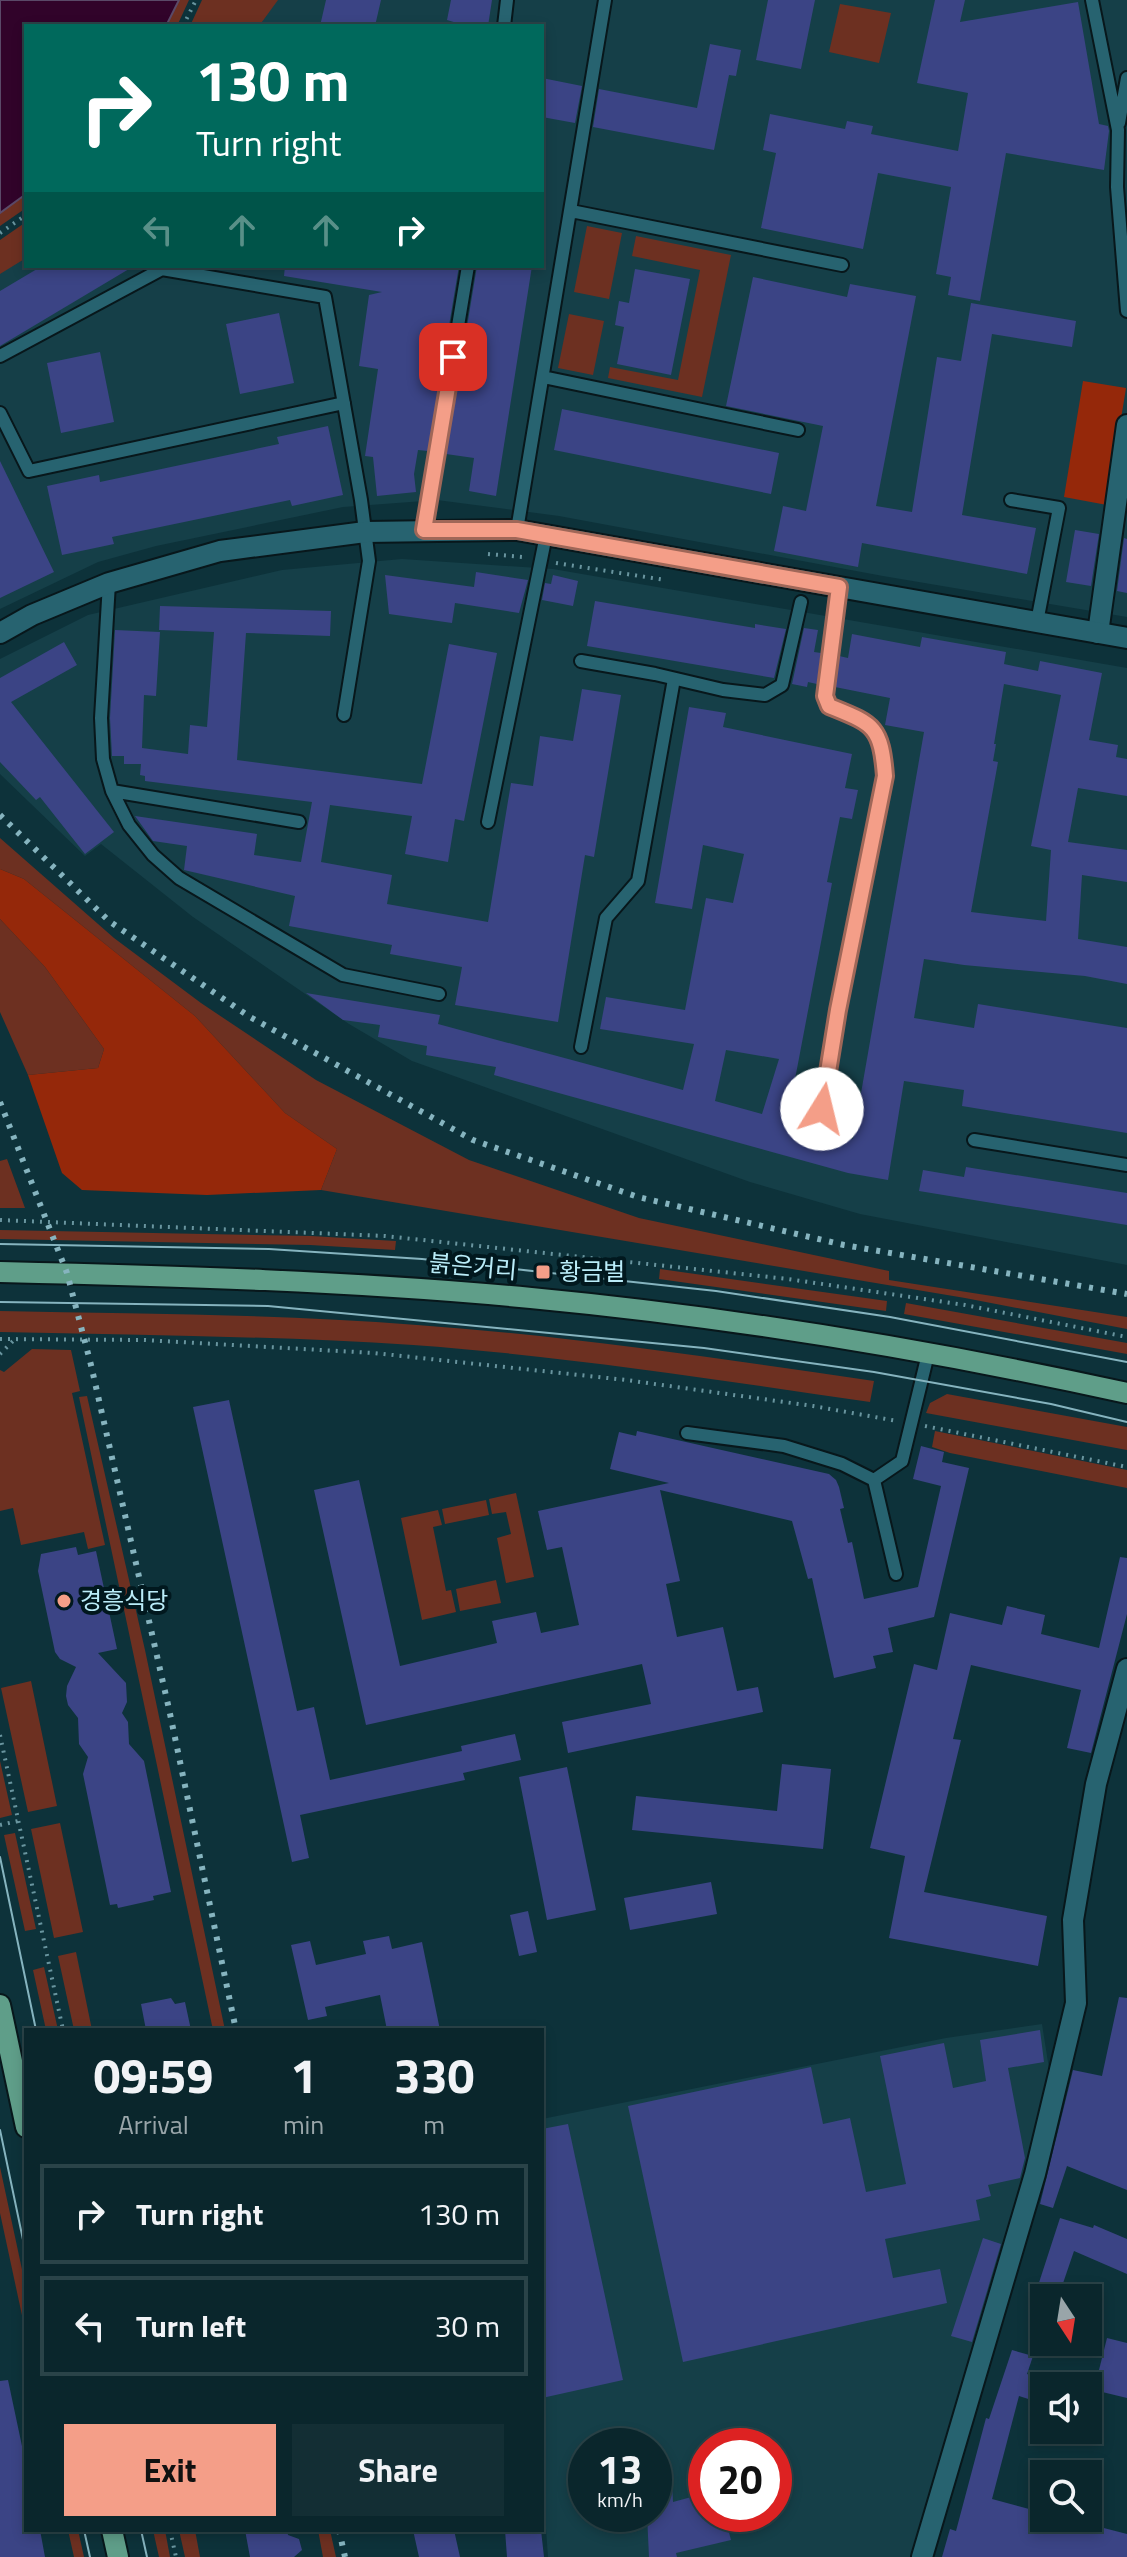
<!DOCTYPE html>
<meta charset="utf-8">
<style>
:root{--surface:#0a262c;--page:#132e34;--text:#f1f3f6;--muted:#99a5a9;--line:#2a4348;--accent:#f49e88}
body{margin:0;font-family:"Titillium Web","Noto Sans KR",sans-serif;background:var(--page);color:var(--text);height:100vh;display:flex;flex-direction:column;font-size:30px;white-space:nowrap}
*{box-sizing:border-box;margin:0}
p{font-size:26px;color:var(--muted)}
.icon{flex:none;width:44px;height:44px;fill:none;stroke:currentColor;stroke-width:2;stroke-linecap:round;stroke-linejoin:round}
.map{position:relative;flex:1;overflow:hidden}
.side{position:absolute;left:24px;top:2028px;width:520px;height:504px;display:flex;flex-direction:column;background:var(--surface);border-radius:0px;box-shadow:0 4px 12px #0003,0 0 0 2px var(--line)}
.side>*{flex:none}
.top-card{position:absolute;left:24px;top:24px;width:520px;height:244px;border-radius:0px;box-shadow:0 4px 12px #0003,0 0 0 2px var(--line);background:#00695c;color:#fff;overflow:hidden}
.needle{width:52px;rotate:168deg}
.tools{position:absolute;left:1030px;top:2284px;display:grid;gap:16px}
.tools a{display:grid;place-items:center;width:72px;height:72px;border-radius:0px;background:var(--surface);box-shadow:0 4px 12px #0003,0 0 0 2px var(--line);font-size:40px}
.speed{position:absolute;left:568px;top:2428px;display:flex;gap:16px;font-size:40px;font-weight:700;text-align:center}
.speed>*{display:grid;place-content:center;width:104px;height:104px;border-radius:50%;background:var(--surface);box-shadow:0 4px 12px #0003,0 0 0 2px var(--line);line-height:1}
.speed small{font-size:20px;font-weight:400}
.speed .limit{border:12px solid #d22;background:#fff;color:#111}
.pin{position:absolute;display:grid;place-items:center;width:68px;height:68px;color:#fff;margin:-34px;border-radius:16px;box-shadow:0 4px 12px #0006}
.me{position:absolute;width:88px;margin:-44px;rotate:9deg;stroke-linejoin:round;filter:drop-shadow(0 0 6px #0008)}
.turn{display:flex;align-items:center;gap:28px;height:168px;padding:0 40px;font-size:36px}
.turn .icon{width:104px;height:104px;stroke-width:2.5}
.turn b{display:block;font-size:56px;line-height:68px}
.lanes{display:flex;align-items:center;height:76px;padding:0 40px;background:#0003;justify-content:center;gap:40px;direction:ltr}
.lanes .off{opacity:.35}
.eta{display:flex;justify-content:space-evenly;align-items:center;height:136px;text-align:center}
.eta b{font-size:48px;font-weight:700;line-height:56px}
.button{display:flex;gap:16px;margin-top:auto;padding:16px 40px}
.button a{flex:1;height:92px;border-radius:0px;background:var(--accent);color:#111;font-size:32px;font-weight:700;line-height:92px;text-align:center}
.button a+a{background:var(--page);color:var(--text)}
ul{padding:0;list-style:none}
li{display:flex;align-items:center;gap:24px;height:100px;margin:0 16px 12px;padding:0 24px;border:4px solid var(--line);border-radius:0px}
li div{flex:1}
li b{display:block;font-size:30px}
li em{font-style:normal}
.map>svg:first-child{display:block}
</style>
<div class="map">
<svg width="1127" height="2557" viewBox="0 0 1127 2557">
<rect width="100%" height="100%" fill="#0d323a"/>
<path fill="#153f48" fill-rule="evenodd" d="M251,0H1127V617L883,576L559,516L437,500L343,507L156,546L98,562L0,609V263L26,246V266H542V26H232Z
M402,559L553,569L1127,668V1265L860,1214L750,1182L412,1061L349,1024L193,917L101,844L85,856L0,774V659L88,615L282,570Z
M1042,2024L1050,2075L1016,2216L914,2557H548L542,2473V2119L946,2038ZM586,2446H654V2514H586ZM706,2446H774V2514H706Z"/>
<path fill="#6d3021" d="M179,0H189L177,26H166Z
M202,0H278L259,26H190Z
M840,4L891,13L879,63L829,52Z
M26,194V208L0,226V213Z
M26,222V258L0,274V240Z
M587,226L622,233L609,299L574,292Z
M636,236L731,255L702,397L608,378L610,367L678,380L700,270L632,256Z
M569,314L604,321L593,375L558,368Z
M0,838L114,938L201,1003L316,1080L469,1160L639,1218L889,1271V1280L1127,1317V1329L965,1298L321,1190L337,1149L285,1113L195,1016L24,879L0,869Z
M0,919L45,967L104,1049L98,1068L28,1075L0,1012Z
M7,1159L25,1208H0V1161Z
M0,1230L311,1236L396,1241L395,1250L310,1245L0,1239Z
M660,1269L887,1301L886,1311L659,1279Z
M906,1303L1127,1343V1354L904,1314Z
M0,1311C139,1314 278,1314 417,1325C570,1336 722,1359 874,1381L870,1402C718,1380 566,1356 413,1345C275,1336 138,1335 0,1332Z
M32,1349L71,1350L80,1391L72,1393L105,1545L88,1549L84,1532L21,1545L13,1508L0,1511V1370L4,1372Z
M947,1394L1127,1427V1450L926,1413L930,1403Z
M87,1396L145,1650L225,2030H213L79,1397Z
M935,1431L1127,1470V1488L950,1453L932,1447Z
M516,1493L534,1577L506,1583L497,1538L511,1534L506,1512L492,1514L489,1499Z
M486,1500L489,1515L445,1524L442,1509Z
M438,1510L442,1525L433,1527L446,1591L451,1590L456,1612L422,1620L401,1518Z
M496,1580L501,1603L460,1611L456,1589Z
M31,1681L57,1806L28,1812L1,1688Z
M0,1761L12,1815L0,1818Z
M60,1823L83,1932L54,1938L31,1829Z
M15,1833L36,1929L25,1931L4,1835Z
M76,1952L92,2030H74L58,1956Z
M44,1967L58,2030H46L33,1970Z
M0,2167L26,2288V2334L0,2213Z
M68,2530H78L84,2557H74Z
M153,2530H165L170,2557H159Z
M179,2530H195L200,2557H185Z
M318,2530H330L336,2557H323Z"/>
<path fill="#95280a" d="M1083,381L1126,388L1107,505L1064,497Z
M0,869L24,879L195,1016L285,1113L337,1149L321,1190L207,1195L82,1190L62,1173L28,1075L98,1068L104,1049L45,967L0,919Z"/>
<path fill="#31032a" stroke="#5a4968" stroke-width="2" d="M0,0H179L166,26H26V194L0,213Z"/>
<path fill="#3b4485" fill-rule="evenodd" d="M326,0H381L375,26H320Z
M451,0H492L488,26H467L447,20Z
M768,0H815L801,69L756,60Z
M935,0H965L960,22L1078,2L1099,124L1108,126L1109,131L1104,170L1006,153L980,301L948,295L951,277L936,274L951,187L878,173L863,249L761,228L776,153L763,150L770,114L845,129L847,121L873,126L871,134L958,151L968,93L917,83Z
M710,44L741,50L736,76L729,75L714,150L593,127L599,89L697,108Z
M542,78L582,86L575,123L542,117Z
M42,266H134L0,346V291Z
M285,266H459L428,451L418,450L414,474L416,492L377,496L373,457L365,456L378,369L359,366L369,295L382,292L284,276Z
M477,266H532L496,496L469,491L474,458L446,454Z
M635,269L690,279L671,375L617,364L624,327L615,325L619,301L629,303Z
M753,277L847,297L850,284L916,296L876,506L912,512L937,357L961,361L971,303L1076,321L1072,347L992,334L962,515L1036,528L1027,574L862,543L858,567L774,551L783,506L806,511L823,426L726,406Z
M279,313L294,383L240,394L226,324Z
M100,352L114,422L61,433L47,363Z
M562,409L779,453L771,494L554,450Z
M328,426L343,495L292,506L290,500L112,537L114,544L62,555L47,486L99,475L100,482L279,444L277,437Z
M0,461L54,572L0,598Z
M1075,530L1099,534L1091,586L1066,582Z
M1124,538L1127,539V593L1117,591Z
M476,572L528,580L519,613L455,603L452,623L389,614L385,575L474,587Z
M553,575L578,581L573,606L542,600L545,583L551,584Z
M595,601L755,628V624L786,629L774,678L587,646Z
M160,606L331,611L330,636L246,633L237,760L422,784L449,644L497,653L464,821L455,819L448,862L405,854L412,816L330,805L321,862L392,875L387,904L488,922L511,783L533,786L540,736L573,741L582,689L621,695L594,857L585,855L558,1022L455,1005L462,967L390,954L392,945L289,926L295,896L184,870L187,846L153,841L135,816L257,834L254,855L301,862L312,802L145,781V776L140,775L141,764H124V756H112L110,718L115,630L160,632L156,696L144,695L142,748L188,754L190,725L207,727L214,632L159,630Z
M804,628L818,630L814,652L821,653L817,684L808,682L807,687L792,684Z
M852,634L920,647L922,637L1006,652L1004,664L1038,671L1040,661L1102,673L1089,740L1118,745L1116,757L1127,759V796L1078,788L1068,842L1127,850V882L1082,875L1078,939L1127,947V984L1085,976L964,965L924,959L914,1018L974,1028L978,1004L1127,1028V1133L962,1106L964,1090L904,1081L888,1180L848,1173L494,1075L496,1067L426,1055L427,1046L378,1037L380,1025L343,1020L306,993L440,1015L438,1024L683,1090L694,1044L600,1029L606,997L685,1010L706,898L733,903L744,854L703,845L692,909L655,903L689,707L726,713L723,727L852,754L845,788L858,790L852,819L840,817L827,882L832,883L822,937L796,1074L782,1119L853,1139L924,732L885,725L890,698L835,687L839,656L848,658ZM1004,684L1061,695L1031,846L1051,850L1046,921L971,912L998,762L993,761L996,744H994ZM726,1050L779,1059L762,1114L715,1101Z
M64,642L77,665L11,702L114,832L85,854L40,797L36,800L0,762V678Z
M966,1167L1127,1193V1225L919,1191L923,1170L964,1177Z
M229,1400L297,1711L314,1707L330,1780L462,1751L461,1746L515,1734L521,1760L463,1773L465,1780L300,1815L309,1858L292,1862L193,1407Z
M637,1431L829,1474L836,1480L839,1487L844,1508L840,1509L848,1543L852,1542L864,1599L918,1587L941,1486L913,1479L921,1446L944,1452L942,1462L969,1468L934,1617L888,1628L893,1652L873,1656L876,1668L834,1678L812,1578L808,1579L792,1521L660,1490L680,1581L666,1584L677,1637L723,1627L737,1691L758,1687L763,1712L568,1753L562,1722L651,1704L642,1664L366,1725L314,1490L359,1480L400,1666L497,1643L492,1621L536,1612L541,1633L579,1625L562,1547L547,1550L538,1511L669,1483L610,1469L619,1432L636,1436Z
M76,1547L78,1555L96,1551L117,1649L98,1653L126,1683L127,1702L122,1713L128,1722L129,1744L144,1761L171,1892L153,1896L154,1900L118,1908L117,1904L110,1905L83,1774L88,1757L79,1744L78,1718L68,1705L66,1696L67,1686L76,1667L60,1659L55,1652L38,1571L41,1554Z
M1120,1557L1127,1558V1614L1091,1753L1067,1748L1081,1690L971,1665L953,1739L961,1740L924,1892L1047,1916L1038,1966L889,1938L905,1856L870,1848L914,1664L937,1670L950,1613L1002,1625L1007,1606L1045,1615L1041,1634L1099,1648Z
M782,1764L831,1769L823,1849L632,1830L636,1796L777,1811Z
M567,1767L596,1910L547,1920L519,1777Z
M711,1882L717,1914L630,1930L624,1898Z
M528,1911L537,1952L519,1956L510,1915Z
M389,1936L392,1949L422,1942L440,2030H387L380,1995L325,2007L327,2016L308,2020L291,1945L310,1941L316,1965L366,1954L363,1941Z
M1119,1997L1127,1998V2190L1067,2166L1053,2208L1040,2204L1073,2070L1102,2076Z
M171,1998L175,2004L185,2002L191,2030H146L141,2004Z
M1040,2030L1044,2062L1008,2068L1025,2158L1020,2178L988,2185L991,2196L976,2200L980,2220L885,2239L893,2278L940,2269L947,2303L683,2362L628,2106L811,2067L823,2124L850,2118L866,2192L906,2184L880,2056L944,2043L953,2088L986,2081L980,2040Z
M568,2124L623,2380L542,2398V2129Z
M1060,2218L1093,2228L1094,2225L1127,2239V2274L1074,2251L1058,2298H1034Z
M983,2238L1001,2244L972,2342L951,2336Z
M1107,2338L1127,2343V2398L1094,2390Z
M1012,2350L1033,2356L1027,2374L1044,2380V2404L1019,2396L992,2499L1044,2513V2518H1065L1127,2534V2557H942L950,2529L956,2531L986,2418L989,2419Z
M8,2380L26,2465V2530H40L45,2557H0V2381Z
M671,2464L673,2502L706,2493V2514H724L731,2540L676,2553L677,2557H649L647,2514H654V2465Z
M245,2530H287L288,2535L299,2539L302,2550L294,2557H250Z
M413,2530H454L460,2557H419Z
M505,2530H541L544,2557H507Z"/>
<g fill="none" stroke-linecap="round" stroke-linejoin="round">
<defs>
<path id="lane" d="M1092,0L1118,130L1117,187L1127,311
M504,26L507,0
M1119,123L1127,78
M571,211L842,265
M0,356L162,269L325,297L361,500L369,561L344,715
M543,377L798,430
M0,413L29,471L344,403
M1011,500L1059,508L1037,622
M424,530L468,266
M517,530L605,0
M109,583L101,718L103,759L112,791L129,825L153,855L179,878L343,975L439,994
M581,661L655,674L723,690L765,695L782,685L801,602
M112,791L299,822
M488,822L546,535
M581,1047L606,918L638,881L674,679
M822,1109L838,1010L885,776C881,725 873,724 829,706L825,696L839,587
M974,1140L1127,1165
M687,1433L784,1446L842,1464L874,1480
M896,1574L874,1480L902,1461L928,1354"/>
<path id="street" d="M1098,633L1127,425
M922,2557L1035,2174L1076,2003L1073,1920L1096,1784L1127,1669"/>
<path id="secondary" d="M0,633L32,615L109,583L220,551L365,532L517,530L1127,638"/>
<path id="primary" d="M0,1272C177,1276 354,1281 531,1298C731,1317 931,1350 1127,1393
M0,2005L26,2127
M112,2530L118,2557"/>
</defs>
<use href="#lane" stroke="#08171b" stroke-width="16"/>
<use href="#street" stroke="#08171b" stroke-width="24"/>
<use href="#secondary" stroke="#08171b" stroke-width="24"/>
<use href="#primary" stroke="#08171b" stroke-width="24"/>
<path stroke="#69959f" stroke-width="4" stroke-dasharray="2 6" stroke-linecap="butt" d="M183,26L196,0
M0,233L26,215
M488,554L523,557
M556,563L665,580
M0,1220L385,1236L788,1279L965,1305L1127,1337
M0,1339L144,1340L374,1353L626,1380L813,1406L897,1421
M0,1354L15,1339
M925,1426L1127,1467
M0,1735L63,2030
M0,1825L18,1821
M170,2530L176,2557"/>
<use href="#lane" stroke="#276370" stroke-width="12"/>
<use href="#street" stroke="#276370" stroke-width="20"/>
<use href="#secondary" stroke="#276370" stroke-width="20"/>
<use href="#primary" stroke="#5f9e89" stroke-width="20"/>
<path stroke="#86b4bf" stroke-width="2" d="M0,1244L269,1249L422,1259L716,1291L890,1317L1127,1362
M0,1302L268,1306L704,1348L874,1372L1051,1404L1127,1422
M0,1857L36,2030
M0,2130L26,2254
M84,2530L90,2557
M141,2530L147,2557"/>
<path stroke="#86b4bf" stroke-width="6" stroke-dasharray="4 8" stroke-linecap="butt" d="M0,815L109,921L250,1017L473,1140L638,1197L844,1245L1127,1294
M0,1102L67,1273L91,1365L169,1709L236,2030
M339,2530L345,2557"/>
</g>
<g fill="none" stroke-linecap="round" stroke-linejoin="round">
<defs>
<path id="route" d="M453,357L424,530H517L839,587L825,696L829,706C873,724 881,725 885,776L838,1010L822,1109"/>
</defs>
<use href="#route" stroke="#9f6758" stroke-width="20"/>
<use href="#route" stroke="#f49e88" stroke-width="14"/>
</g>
<g fill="#f49e88" stroke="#01181e" stroke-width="3">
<rect x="535" y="1264" width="16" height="16" rx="4"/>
<circle cx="64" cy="1601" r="8"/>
</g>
<g text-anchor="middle" stroke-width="8" stroke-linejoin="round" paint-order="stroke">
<g font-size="24" fill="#baecf8" stroke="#01181e">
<text transform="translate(473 1267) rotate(5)" y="8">붉은거리</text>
</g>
<g font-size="24" fill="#baecf8" stroke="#01181e" text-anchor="start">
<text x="559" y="1280">황금벌</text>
<text x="80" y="1609">경흥식당</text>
</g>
</g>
</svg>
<div class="tools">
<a><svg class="needle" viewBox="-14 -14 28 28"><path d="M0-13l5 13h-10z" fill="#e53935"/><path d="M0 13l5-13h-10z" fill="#99a5a9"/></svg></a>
<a><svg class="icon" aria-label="sound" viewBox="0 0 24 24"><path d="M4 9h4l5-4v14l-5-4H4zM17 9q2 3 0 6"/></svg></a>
<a><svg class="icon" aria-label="search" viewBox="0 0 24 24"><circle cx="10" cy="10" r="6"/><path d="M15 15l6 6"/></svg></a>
</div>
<div class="speed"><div>13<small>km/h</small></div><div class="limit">20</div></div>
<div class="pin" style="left:453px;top:357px;background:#d93025"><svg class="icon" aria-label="arrive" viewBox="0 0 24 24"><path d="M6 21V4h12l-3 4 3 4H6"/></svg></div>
<svg class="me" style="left:822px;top:1109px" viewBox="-20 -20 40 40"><circle r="19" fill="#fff"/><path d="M0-13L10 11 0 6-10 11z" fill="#f49e88"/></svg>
<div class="top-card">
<div class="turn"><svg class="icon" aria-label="right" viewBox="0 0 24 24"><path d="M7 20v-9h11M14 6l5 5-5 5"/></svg><div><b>130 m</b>Turn right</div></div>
<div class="lanes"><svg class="icon off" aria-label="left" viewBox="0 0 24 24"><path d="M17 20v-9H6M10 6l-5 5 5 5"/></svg><svg class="icon off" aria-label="ahead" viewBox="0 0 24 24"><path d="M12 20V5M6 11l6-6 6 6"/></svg><svg class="icon off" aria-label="ahead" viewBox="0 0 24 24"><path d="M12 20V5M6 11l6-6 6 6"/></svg><svg class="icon" aria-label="right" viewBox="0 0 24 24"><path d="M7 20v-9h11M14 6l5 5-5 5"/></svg></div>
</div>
<section class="side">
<div class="eta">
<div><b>09:59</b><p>Arrival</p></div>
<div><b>1</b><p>min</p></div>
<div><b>330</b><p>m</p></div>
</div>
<ul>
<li><svg class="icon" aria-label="right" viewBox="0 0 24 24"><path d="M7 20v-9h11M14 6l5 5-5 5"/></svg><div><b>Turn right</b></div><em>130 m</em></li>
<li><svg class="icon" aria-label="left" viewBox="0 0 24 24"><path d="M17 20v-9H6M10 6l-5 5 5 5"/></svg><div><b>Turn left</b></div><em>30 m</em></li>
</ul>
<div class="button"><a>Exit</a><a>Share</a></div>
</section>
</div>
